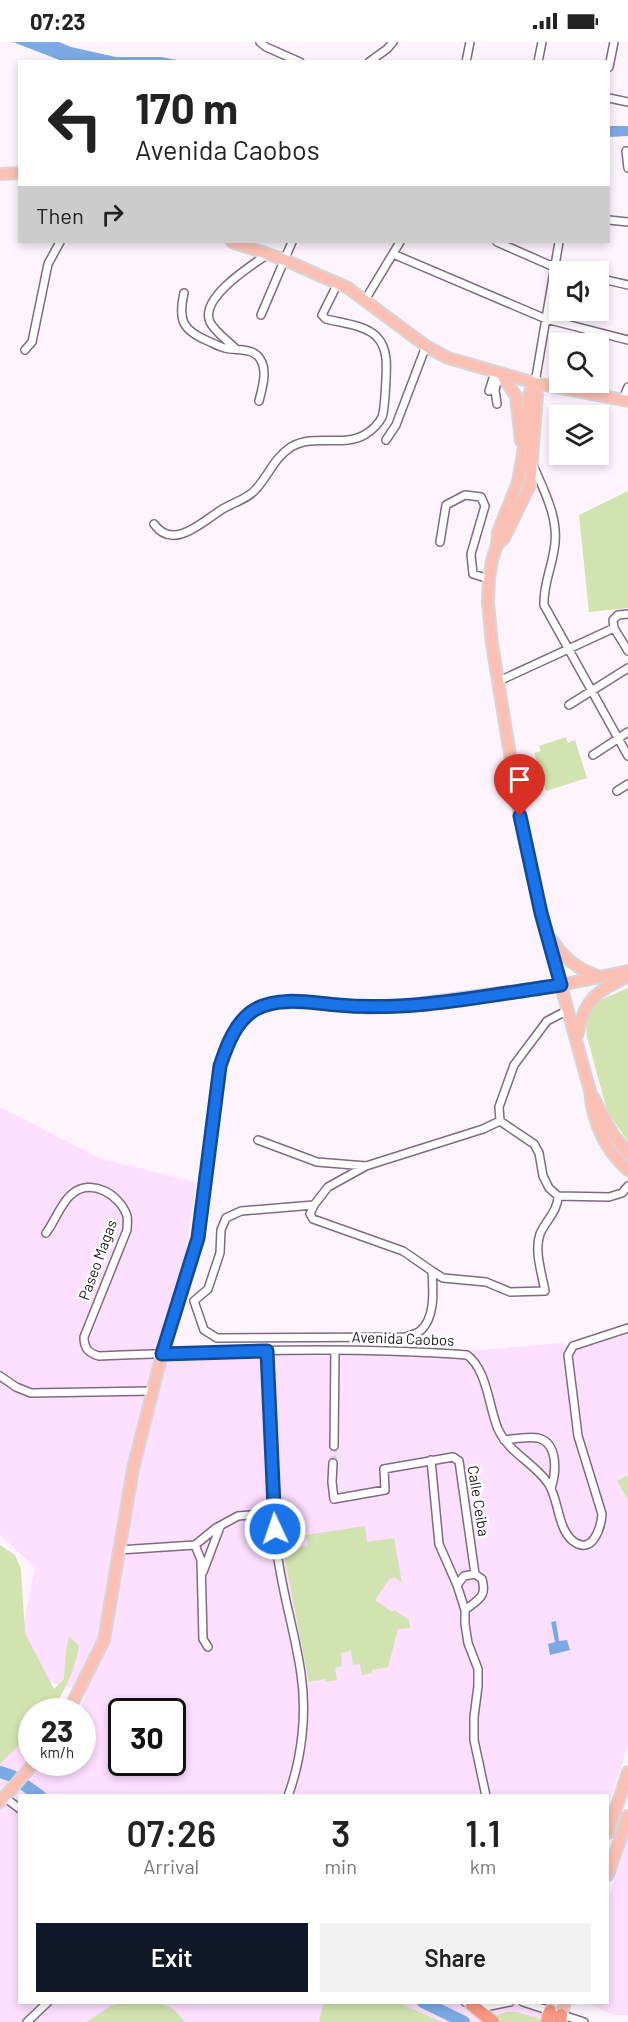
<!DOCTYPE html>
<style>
:root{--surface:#fff;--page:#f2f2f2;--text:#222;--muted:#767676;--accent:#111827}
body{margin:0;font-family:Barlow,sans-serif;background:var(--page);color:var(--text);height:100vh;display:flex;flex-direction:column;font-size:22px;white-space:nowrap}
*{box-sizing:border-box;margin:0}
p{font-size:20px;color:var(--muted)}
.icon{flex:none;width:33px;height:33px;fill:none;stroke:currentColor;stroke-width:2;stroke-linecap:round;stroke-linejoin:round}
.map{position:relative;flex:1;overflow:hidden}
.details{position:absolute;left:18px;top:1752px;width:591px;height:210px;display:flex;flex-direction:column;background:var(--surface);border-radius:0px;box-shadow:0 3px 9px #0003}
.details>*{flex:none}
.banner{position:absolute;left:18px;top:18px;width:592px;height:183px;border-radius:0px;box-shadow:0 3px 9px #0003;background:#fff;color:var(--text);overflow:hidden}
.tools{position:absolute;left:549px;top:219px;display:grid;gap:12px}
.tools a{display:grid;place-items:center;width:60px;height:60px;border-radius:0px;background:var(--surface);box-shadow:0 3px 9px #0003;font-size:30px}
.speed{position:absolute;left:18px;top:1656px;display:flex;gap:12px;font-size:30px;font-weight:700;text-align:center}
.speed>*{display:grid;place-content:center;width:78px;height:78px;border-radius:50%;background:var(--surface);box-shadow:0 3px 9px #0003;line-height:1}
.speed small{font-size:15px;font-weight:400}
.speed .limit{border:3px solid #111;border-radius:9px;background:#fff;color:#111}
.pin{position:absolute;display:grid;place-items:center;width:51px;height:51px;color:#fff;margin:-62px -26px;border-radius:50% 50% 50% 0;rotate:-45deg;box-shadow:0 0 6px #0007}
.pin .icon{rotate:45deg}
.me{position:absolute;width:66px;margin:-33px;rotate:357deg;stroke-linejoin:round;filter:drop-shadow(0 0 4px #0008)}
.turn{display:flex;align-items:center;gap:21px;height:126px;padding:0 18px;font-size:27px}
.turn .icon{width:78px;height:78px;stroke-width:2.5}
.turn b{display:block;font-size:42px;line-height:51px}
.then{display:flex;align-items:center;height:57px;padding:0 18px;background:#0003;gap:12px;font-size:22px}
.eta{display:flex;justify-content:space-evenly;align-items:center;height:102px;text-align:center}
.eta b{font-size:36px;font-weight:600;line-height:42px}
.button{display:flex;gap:12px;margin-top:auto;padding:12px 18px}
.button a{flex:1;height:69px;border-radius:0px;background:var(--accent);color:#fff;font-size:24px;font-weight:600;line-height:69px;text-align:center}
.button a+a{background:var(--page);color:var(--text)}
.status{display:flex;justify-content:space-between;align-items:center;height:42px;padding:0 30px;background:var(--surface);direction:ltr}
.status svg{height:16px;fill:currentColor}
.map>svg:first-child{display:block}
</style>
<div class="status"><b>07:23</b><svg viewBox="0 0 49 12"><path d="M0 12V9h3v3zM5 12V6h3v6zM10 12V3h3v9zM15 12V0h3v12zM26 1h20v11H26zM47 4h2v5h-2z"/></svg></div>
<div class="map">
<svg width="628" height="1980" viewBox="0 0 628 1980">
<rect width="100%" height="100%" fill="#fef4fe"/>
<path fill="#fddfff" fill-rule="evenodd" d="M0,1065L101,1117L196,1140L185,1218L159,1300L164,1306L170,1308L267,1306L469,1309L561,1301L577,1307L628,1290V1703L608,1763V1754H20V1960L548,1961L542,1980H0V1653L31,1684L32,1720H82V1670L79,1669L86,1651L14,1629L35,1525L0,1493ZM122,1670H172V1720H122Z
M628,1794V1973H614L593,1964L589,1961L608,1960V1859Z"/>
<path fill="#d1e3af" d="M628,449V566L589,570L579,473Z
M566,695L568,701L575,698L587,736L546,749L534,711L541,709L539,704Z
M628,946V1100L607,1068L587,995L586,981L590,970L600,958Z
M628,1433V1458L617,1439Z
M365,1484L367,1500L394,1496L402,1541L394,1535L392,1537L390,1536L375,1558L392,1570L394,1568L409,1578L410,1586L398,1587L388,1625L372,1628V1631L362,1633L360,1622L353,1623L351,1609L341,1611L342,1624L335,1626L337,1638L325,1640V1637L309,1640L283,1508L308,1504L306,1493Z
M0,1503L15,1513L21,1527L25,1591L54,1647L64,1637L66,1609L69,1594L79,1604C75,1627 65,1652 49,1669L32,1670L31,1691L0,1722Z
M118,1960C148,1960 165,1953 185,1980H86Z
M324,1960L399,1961L442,1980H319Z
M506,1970H516L538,1976L540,1980H498L491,1975Z"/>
<path fill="#7aa9e4" d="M13,0H59L71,5L116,15H161L183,19H62Z
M609,84H628V94L609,95Z
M556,1579L559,1599L567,1598L570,1608L550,1613L548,1602L555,1600L551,1580Z"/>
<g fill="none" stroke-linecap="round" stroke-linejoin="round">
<path stroke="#7aa9e4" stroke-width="12" d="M0,1730L12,1734L40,1754
M423,1960L464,1980"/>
<path stroke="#ddd3dd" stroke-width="7" stroke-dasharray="7 3.5" stroke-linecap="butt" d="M333,1421L334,1404"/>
<defs>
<path id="street" d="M260,0L266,5L300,20
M369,20L387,7L393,0
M466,20L470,0
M538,20L542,0
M609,25L614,0
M609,56L628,60
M626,109L628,126
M609,178L628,180
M497,200L554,225L573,230
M393,212L546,277L628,298
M598,236L628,243
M184,251C178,278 182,288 208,299C213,301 219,305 225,306C236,309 253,305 260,317C268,328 262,347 259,359
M365,258L400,200
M261,273L292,200
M236,307C228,299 215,290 210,280C199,256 252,223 268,212
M25,308L32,300L48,222L60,200
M535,341L559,200
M489,349L495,330
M623,357L628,345
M497,362L495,348L499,331
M386,398L396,383L426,304
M533,423C545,451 560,478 554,508C551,528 543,544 544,563L628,714
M154,482C173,509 202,480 221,468C232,461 248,457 256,447C269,433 274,416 291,405C314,391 344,406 366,392C372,388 379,381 382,375C385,368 387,325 386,316C385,309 382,300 377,295C366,283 341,281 326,277L322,273L338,241
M440,500L446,463L465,453L481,455L485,464L471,512L473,532L489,537
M614,586L628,609
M614,586L613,578L618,573L628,572
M499,639L614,586
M569,663L628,626
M593,713L628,690
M617,749L628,742
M500,1079L499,1065L514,1023L547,979L568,968
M258,1098L317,1120L366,1124L483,1087L500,1079L534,1102L539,1111L543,1134L549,1146L558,1154L609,1155L622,1151L628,1144
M314,1163L241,1169L226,1176L221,1188L220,1211L208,1247L194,1259L204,1288L217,1296L406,1295C410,1293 416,1292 420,1289C436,1276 433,1247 432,1229L403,1209L313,1177L310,1172L314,1163L328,1145L366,1124
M46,1191C54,1181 62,1159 72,1152C91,1136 120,1152 127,1174C128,1178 127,1184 127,1188L84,1295C84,1306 88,1311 99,1314C222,1309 345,1304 467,1313C487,1327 489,1366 498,1387C509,1411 533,1420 548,1441C559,1457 557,1486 573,1499C593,1514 601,1485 602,1472L578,1394L568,1313L573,1304L628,1286
M432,1229L443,1236L486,1240L510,1250L545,1249C542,1232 534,1209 540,1192C546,1178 558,1169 558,1154
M267,1309C270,1373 270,1437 276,1501C280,1545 295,1588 301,1632C307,1671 302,1716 288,1754
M0,1334L16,1345L31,1351L152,1349
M504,1398C514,1397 528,1394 538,1396C559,1401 556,1432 551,1446
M334,1404L335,1309
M431,1418L439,1502L457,1543
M333,1421L332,1440L334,1457L385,1448L384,1427L453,1415L459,1419L475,1532
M195,1503L201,1518L203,1597L208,1605
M119,1508L195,1503L216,1486L238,1474L273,1471
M203,1530L220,1485
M465,1568C479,1557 487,1555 482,1537L475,1532L464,1534L457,1543L465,1568V1582L468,1601L478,1627V1644L474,1675V1698L486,1754
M4,1755L20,1767
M465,1960L485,1965L510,1960
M523,1960L584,1980
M27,1980L48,1960"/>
<path id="primary" d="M0,132L20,131
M232,200L285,218L348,246L426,304L448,316L535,341L628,359
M501,332L516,354L521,399
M535,341L529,352L525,400L518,440L498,490L497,503L492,518L489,537L488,561L492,602L520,774L541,871L590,1049C593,1080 604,1107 628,1128
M497,503L504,496L530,443L537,354L535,341
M552,898C565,918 578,927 600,935
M577,994C585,956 595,951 628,934
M593,1055L614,1094L628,1111
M68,1670L104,1598L133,1427L162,1312L198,1196L220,1024L227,1001L241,980L255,968L270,961L304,960L368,966L416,962L561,943L628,929
M0,1760L35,1720
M608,1791L628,1730
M608,1833L628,1774
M561,1973L565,1960"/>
<path id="highway" d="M472,1963L493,1980
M547,1980L550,1969
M560,1980L561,1973"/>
</defs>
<use href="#street" stroke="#806a81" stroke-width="10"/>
<use href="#primary" stroke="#d7d5d7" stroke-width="14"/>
<use href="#highway" stroke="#d7d5d7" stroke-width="15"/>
<use href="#street" stroke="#fff" stroke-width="7"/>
<use href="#primary" stroke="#fbc0b3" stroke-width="10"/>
<use href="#highway" stroke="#f99681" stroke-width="12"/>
</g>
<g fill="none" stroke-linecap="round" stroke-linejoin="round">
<defs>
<path id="route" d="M275,1487L267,1309L162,1312L198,1196L220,1024C227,1003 236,978 256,967C280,954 312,961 338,963C411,970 489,953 561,943L541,871L520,774"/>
</defs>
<use href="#route" stroke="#114b97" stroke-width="15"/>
<use href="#route" stroke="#1a73e8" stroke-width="10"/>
</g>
<g text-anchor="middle" stroke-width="5" stroke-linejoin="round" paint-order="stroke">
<g font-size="15" fill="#201720" stroke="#fff">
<text transform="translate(98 1218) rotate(-70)" y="5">Paseo Magas</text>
<text transform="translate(403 1297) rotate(2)" y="5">Avenida Caobos</text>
<text transform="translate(478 1459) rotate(81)" y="5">Calle Ceiba</text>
</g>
</g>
</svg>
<div class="tools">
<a><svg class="icon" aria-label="sound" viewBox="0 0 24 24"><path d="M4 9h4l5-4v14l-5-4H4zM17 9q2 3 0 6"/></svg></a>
<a><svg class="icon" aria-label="search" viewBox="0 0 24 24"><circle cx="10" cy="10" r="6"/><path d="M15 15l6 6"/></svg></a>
<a><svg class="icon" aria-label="layers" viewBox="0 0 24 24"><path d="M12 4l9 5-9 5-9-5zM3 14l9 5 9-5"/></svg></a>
</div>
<div class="speed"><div>23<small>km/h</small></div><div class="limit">30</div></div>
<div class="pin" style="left:520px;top:774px;background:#d93025"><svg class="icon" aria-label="arrive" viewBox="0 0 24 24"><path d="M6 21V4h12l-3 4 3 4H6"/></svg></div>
<svg class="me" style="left:275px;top:1487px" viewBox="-20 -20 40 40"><circle r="17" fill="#1a73e8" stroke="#fff" stroke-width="3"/><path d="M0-11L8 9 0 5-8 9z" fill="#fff"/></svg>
<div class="banner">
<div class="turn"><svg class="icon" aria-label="left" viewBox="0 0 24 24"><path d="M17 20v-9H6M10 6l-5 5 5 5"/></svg><div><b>170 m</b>Avenida Caobos</div></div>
<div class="then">Then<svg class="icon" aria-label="right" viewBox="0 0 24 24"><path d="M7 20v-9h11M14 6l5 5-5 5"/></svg></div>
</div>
<section class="details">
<div class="eta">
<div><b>07:26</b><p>Arrival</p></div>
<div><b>3</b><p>min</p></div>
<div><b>1.1</b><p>km</p></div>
</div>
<div class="button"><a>Exit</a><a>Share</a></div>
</section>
</div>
